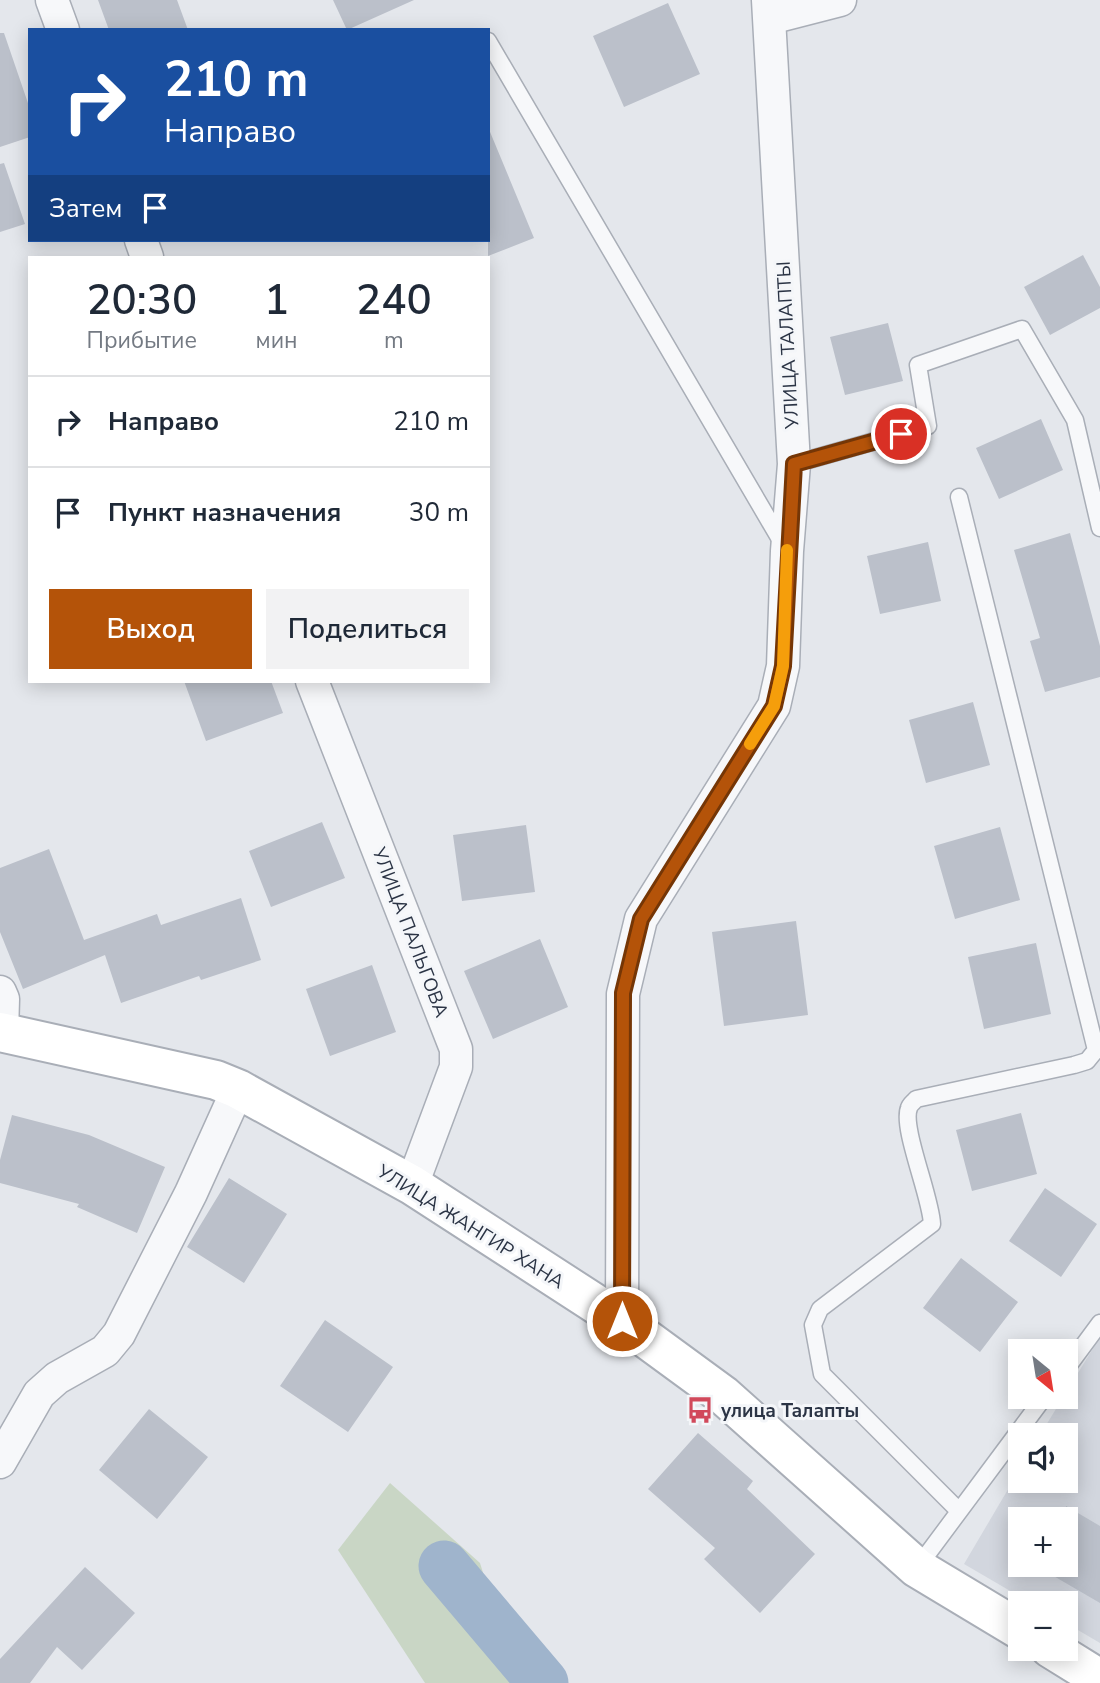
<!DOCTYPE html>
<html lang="ru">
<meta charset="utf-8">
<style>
:root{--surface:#fff;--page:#f2f2f3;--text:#1f2937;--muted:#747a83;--line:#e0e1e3;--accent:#b45309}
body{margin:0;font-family:"Nunito Sans",sans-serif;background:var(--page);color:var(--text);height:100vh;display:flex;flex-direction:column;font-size:26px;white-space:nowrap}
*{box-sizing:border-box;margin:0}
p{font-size:23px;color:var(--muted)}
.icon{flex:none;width:38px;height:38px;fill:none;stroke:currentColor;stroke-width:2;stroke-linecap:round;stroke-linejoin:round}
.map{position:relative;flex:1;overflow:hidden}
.side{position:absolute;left:28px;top:256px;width:462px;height:427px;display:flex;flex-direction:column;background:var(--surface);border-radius:0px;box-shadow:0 4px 18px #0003}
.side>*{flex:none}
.hud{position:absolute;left:28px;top:28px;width:462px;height:214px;border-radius:0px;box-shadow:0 4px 18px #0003;background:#1a4fa0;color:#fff;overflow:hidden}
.needle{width:46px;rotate:150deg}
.controls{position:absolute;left:1008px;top:1339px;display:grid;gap:14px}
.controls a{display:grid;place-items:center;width:70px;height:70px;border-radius:0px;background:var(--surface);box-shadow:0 4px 18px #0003;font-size:35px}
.pin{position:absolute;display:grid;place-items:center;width:60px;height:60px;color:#fff;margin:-30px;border:4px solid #fff;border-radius:50%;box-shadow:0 2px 7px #0007}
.me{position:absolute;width:77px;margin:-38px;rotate:0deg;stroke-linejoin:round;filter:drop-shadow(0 0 5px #0008)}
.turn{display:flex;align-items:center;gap:24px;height:147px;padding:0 21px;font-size:32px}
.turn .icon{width:91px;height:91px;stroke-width:2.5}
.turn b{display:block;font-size:49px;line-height:60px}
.then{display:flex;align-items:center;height:66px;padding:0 21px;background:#0003;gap:14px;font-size:26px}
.eta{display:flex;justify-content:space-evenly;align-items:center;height:119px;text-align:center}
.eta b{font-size:42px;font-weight:600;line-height:49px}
.button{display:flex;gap:14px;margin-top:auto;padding:14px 21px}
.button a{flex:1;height:80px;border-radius:0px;background:var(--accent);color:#fff;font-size:28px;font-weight:600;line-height:80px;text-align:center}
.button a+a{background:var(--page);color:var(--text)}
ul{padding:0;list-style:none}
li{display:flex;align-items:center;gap:21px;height:91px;padding:0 21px;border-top:2px solid var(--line)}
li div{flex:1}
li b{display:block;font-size:26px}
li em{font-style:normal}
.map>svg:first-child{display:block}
</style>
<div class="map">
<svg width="1100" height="1683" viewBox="0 0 1100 1683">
<rect width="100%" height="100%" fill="#e4e7ec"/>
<path fill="#d2d6de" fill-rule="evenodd" d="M1100,1337V1643L1066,1623V1603H1031L964,1564L1020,1469V1480H1066V1435H1040ZM1020,1519H1066V1564H1020Z"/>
<path fill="#c9d6c5" d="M390,1483L480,1563L517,1683H425L338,1550Z"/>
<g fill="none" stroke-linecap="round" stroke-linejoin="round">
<path stroke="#9fb4cc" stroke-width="51" d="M444,1566L543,1683"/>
</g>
<path fill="#bbc0ca" d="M98,0H177L188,30H109Z
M333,0H414L347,30Z
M668,3L700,74L624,107L593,36Z
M0,33H4L30,109V137L0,147Z
M488,127L534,238L488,256Z
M4,163L25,224L0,232V164Z
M1083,255L1100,287V308L1050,335L1024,287Z
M888,323L903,381L845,395L830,337Z
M1041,419L1063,470L999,499L976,448Z
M1070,533L1100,646V677L1045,692L1030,641L1040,638L1014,550Z
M928,542L941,601L880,614L867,556Z
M184,681H271L283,713L206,741Z
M973,702L990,765L926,783L909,720Z
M322,822L345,878L271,907L249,851Z
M526,825L535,892L462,901L453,835Z
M1000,827L1020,900L955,919L934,846Z
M49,849L84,940L157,914L161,925L241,898L261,960L201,980L199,976L121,1003L105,955L23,989L0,932V868Z
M796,921L808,1015L724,1026L712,932Z
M540,939L568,1007L493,1039L464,971Z
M1036,943L1051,1014L984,1029L968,957Z
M372,965L396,1032L330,1056L306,989Z
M1021,1113L1037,1174L972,1191L956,1130Z
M12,1115L89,1135L165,1167L137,1233L77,1207L79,1204L0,1183V1160Z
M229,1178L287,1214L244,1283L187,1247Z
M1045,1188L1097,1224L1061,1277L1009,1241Z
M961,1258L1018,1302L980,1352L923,1308Z
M325,1320L393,1367L348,1432L280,1386Z
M149,1409L208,1457L157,1519L99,1470Z
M698,1433L753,1481L747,1489L815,1554L760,1613L704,1559L715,1548L648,1489Z
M1066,1506L1100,1526V1603L1033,1564H1066Z
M85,1567L135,1613L82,1670L57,1647L30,1683H0V1659Z"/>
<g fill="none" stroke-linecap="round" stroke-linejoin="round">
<defs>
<path id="lane" d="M488,41L784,546
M794,464L928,426L918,365L1022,329L1075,420L1100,528
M959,497L1096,1050L1087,1061L1074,1065L916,1099C914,1102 910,1104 909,1108C901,1127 931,1197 932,1224L820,1309L813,1325L822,1374L959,1511
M1066,1369L1100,1323
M917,1568L1045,1396"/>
<path id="street" d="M52,0L63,30
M770,18L840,0
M141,240L147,257
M312,681L456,1049V1067L412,1185
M0,992L3,999L2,1033
M622,1321L623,994L641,919L774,706L783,666L787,551L794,464L768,0
M0,1462L39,1394L57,1378L105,1351L119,1334L191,1193L238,1089"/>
<path id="secondary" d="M0,1032L216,1080L238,1089L412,1185L622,1321L723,1395L917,1568L1020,1630
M1050,1648L1100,1679"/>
</defs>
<use href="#lane" stroke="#a9aeb7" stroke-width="19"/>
<use href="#street" stroke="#a9aeb7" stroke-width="35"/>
<use href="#secondary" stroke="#a9aeb7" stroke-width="42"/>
<use href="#lane" stroke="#f7f8fa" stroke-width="16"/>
<use href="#street" stroke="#f7f8fa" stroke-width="32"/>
<use href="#secondary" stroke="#fff" stroke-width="38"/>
</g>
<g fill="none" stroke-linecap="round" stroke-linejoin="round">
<defs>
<path id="route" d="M622,1321L623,993L641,919L774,706L783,666L794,464L901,434"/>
</defs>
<use href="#route" stroke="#753606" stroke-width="18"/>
<use href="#route" stroke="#b45309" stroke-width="12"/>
<path stroke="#f59e0b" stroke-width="12" d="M750,744L774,706L783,666L787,550"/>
</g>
<defs>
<symbol id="bus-bare" viewBox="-9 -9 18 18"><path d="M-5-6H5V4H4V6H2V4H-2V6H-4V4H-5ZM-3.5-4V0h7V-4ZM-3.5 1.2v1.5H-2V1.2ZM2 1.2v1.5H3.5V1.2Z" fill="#d1495b" stroke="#f4f6f9" stroke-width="2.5" paint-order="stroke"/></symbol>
</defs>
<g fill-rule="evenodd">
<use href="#bus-bare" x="681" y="1391" width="38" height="38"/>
</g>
<g text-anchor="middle" stroke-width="6" stroke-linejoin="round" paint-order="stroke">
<g font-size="19" fill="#2b3445" stroke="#f4f6f9">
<text transform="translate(787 345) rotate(-93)" y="7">УЛИЦА ТАЛАПТЫ</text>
<text transform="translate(411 932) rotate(69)" y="7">УЛИЦА ПАЛЬГОВА</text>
<text transform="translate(471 1226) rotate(32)" y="7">УЛИЦА ЖАНГИР ХАНА</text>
</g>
<g font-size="19" font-weight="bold" fill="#2b3445" stroke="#f4f6f9" text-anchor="start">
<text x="721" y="1417">улица Талапты</text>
</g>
</g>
</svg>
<div class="controls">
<a><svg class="needle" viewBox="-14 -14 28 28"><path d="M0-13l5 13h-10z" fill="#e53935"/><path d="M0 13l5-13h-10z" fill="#747a83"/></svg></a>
<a><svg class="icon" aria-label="sound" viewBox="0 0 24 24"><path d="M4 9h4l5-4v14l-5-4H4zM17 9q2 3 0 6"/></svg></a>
<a>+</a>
<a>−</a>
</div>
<div class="pin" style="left:901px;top:434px;background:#d93025"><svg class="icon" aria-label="arrive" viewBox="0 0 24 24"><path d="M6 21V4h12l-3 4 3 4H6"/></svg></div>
<svg class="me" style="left:622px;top:1321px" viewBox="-20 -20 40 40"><circle r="17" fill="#b45309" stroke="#fff" stroke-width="3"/><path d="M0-11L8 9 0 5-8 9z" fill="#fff"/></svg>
<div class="hud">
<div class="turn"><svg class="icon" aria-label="right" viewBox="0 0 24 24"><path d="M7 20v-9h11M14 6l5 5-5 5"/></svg><div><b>210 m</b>Направо</div></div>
<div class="then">Затем<svg class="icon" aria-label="arrive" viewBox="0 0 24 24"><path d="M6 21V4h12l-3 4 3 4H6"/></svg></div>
</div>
<section class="side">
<div class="eta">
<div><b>20:30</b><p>Прибытие</p></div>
<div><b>1</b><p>мин</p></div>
<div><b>240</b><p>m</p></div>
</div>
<ul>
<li><svg class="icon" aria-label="right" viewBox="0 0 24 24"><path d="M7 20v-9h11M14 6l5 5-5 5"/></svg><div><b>Направо</b></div><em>210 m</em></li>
<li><svg class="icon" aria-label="arrive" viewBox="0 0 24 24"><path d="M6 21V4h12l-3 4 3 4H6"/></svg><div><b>Пункт назначения</b></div><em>30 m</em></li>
</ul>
<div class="button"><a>Выход</a><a>Поделиться</a></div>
</section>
</div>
